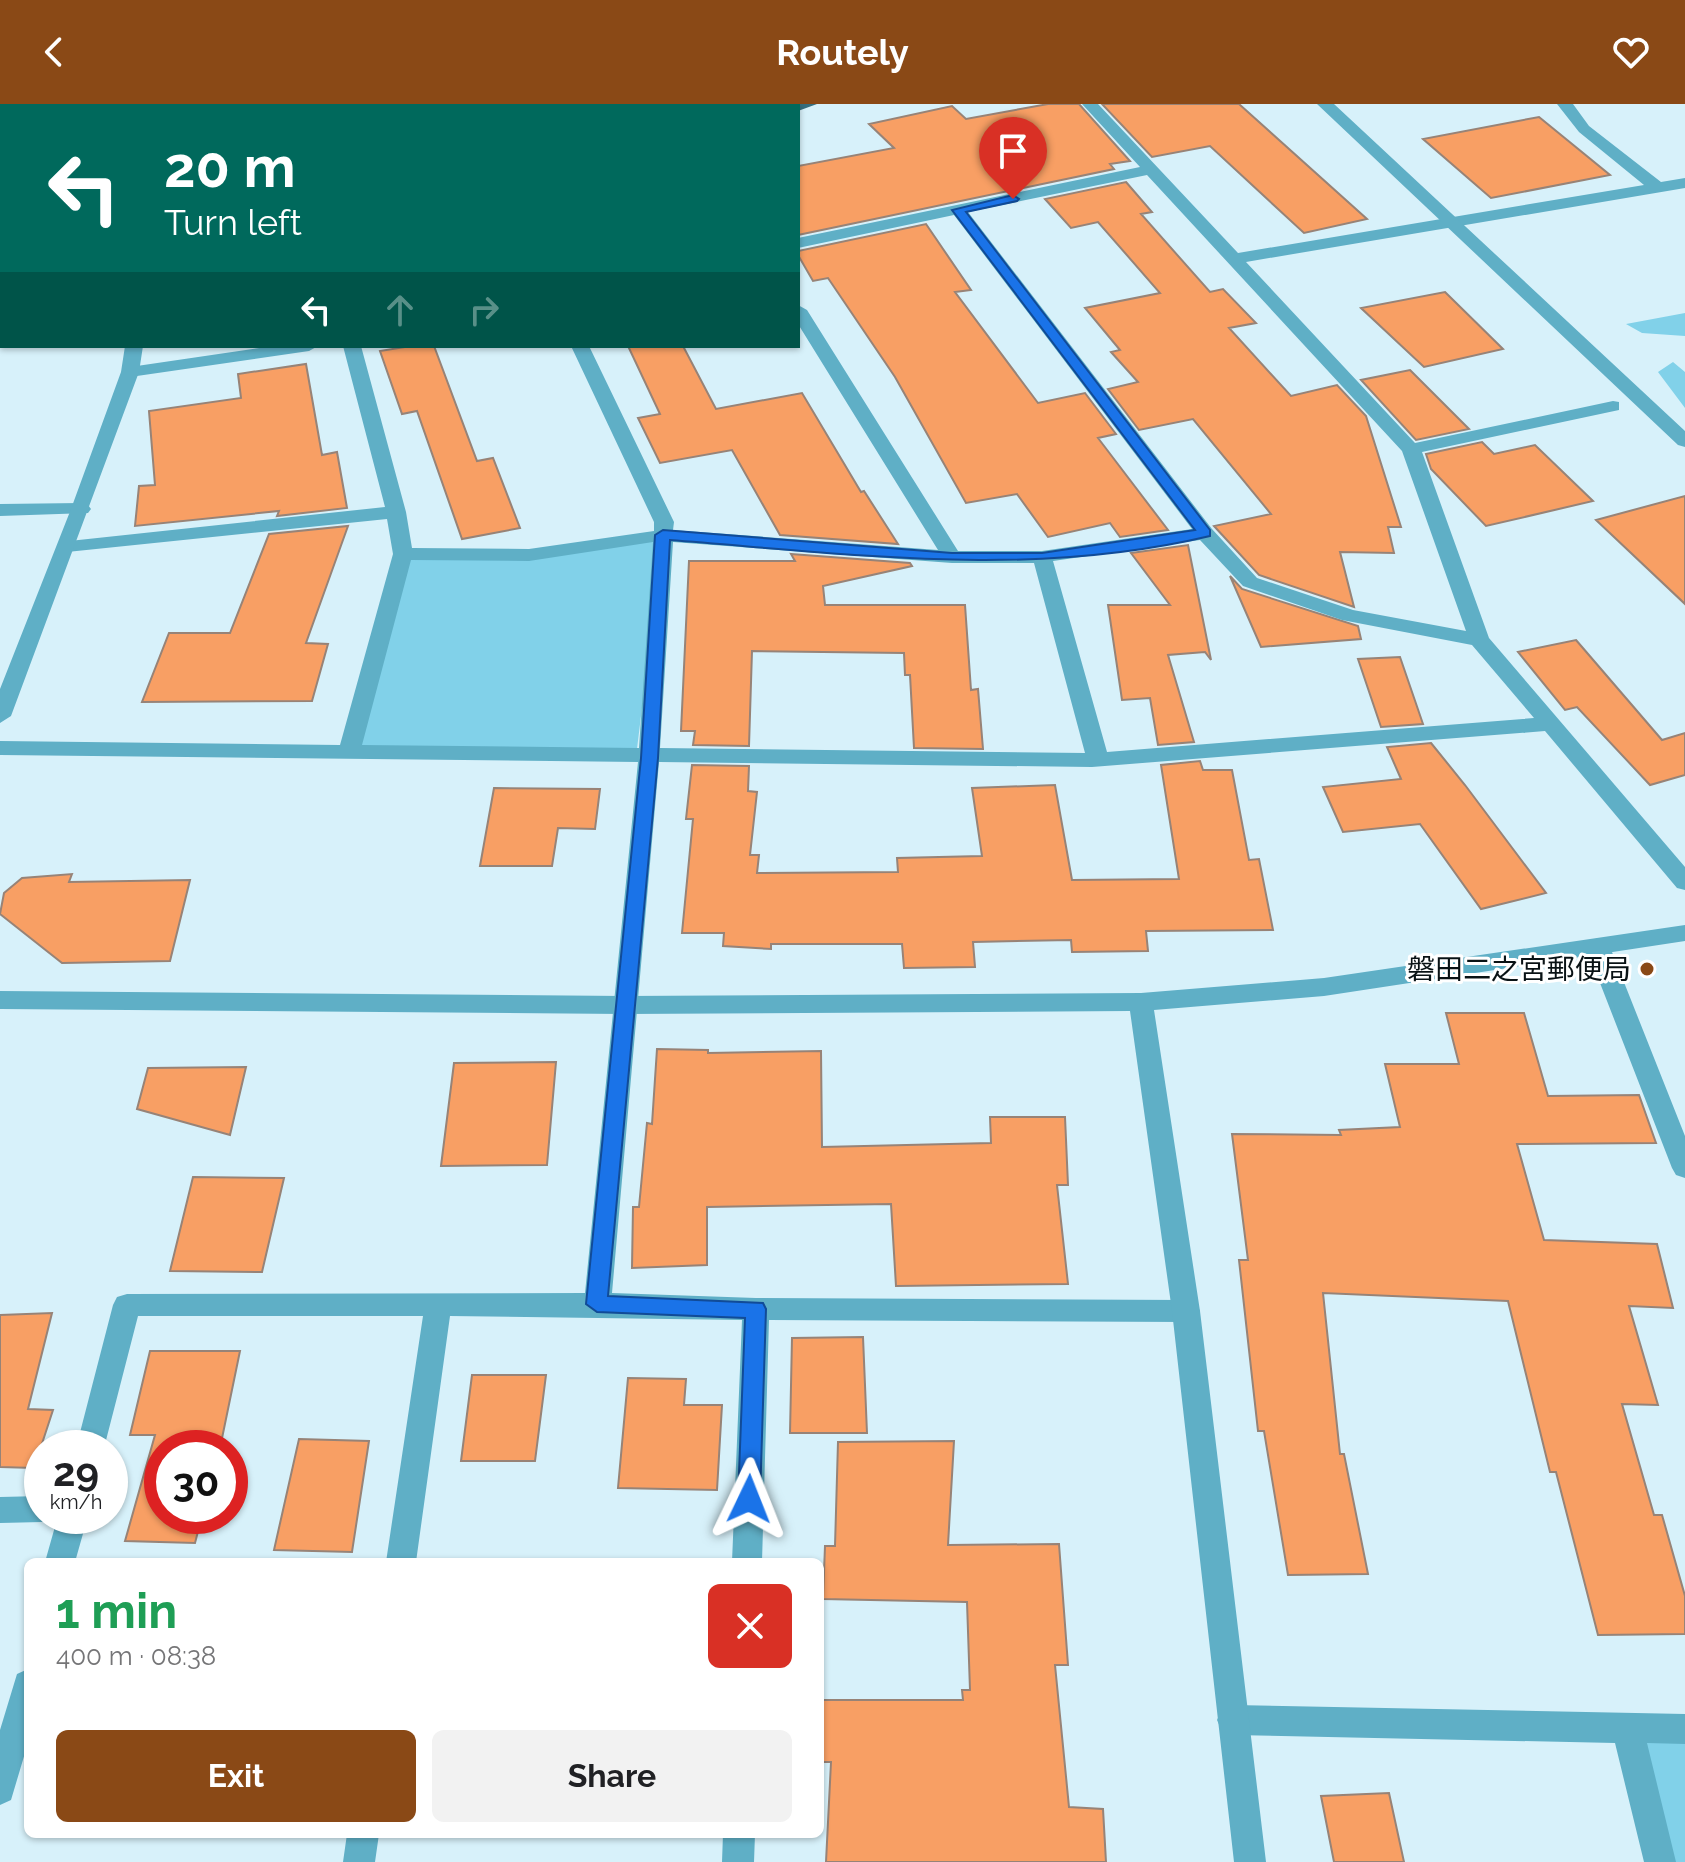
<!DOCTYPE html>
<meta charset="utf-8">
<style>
:root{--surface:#fff;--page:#f2f2f2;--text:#202124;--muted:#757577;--accent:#8a4916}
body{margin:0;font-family:Raleway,"Noto Sans JP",sans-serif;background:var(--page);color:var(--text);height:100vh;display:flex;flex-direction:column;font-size:30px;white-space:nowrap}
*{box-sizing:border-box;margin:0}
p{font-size:26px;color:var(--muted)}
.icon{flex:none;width:44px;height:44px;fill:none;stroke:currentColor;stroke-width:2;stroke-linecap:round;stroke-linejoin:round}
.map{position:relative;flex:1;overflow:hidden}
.side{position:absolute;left:24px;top:1454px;width:800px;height:280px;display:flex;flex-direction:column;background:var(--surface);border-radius:12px;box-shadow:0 2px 6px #0004}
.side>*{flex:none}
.banner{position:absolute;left:0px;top:0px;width:800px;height:244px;box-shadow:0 2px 6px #0004;background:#00695c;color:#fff;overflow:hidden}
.speed{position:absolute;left:24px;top:1326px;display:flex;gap:16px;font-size:40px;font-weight:700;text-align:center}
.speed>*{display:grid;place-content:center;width:104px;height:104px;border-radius:50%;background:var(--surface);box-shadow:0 2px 6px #0004;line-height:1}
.speed small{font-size:20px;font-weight:400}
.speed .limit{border:12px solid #d22;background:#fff;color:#111}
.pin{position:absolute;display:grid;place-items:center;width:68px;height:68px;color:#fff;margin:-82px -34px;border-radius:50% 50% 50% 0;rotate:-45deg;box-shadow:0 0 8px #0007}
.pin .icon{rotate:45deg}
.me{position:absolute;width:88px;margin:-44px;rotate:2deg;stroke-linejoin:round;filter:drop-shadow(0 0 6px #0008)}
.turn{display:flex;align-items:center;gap:28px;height:168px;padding:0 32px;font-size:36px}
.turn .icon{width:104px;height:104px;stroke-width:2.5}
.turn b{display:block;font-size:56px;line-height:68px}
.lanes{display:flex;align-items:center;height:76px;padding:0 32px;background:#0003;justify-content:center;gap:40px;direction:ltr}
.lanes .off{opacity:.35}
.round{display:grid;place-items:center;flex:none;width:84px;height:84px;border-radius:12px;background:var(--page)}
.head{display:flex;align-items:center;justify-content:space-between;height:136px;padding:0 32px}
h1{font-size:48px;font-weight:700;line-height:60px;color:#1e9e55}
.primary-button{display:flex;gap:16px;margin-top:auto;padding:16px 32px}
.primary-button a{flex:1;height:92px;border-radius:12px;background:var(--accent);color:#fff;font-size:32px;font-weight:700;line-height:92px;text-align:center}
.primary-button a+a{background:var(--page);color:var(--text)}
header{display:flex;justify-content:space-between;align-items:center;height:104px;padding:0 32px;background:var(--accent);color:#fff;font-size:36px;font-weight:700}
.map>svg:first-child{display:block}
</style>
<header><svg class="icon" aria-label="back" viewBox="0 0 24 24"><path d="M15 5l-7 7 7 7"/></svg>Routely<svg class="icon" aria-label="heart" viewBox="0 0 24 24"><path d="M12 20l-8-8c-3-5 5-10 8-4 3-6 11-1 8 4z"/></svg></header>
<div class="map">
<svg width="1685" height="1758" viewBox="0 0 1685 1758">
<rect width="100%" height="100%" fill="#d7f1fa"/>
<path fill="#81d1e9" d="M1685,209V232L1642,229L1626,220Z
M1673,258L1685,268V304L1658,268Z
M663,431L636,653L350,645L403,450L529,451Z
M1627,1624L1685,1625V1758H1660Z"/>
<path fill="#f89f64" stroke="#978377" stroke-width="2" d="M1048,0H1079L1130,57L1110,60L1114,65L798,131V62L894,44L869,20L952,2L966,15Z
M1102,0H1239L1367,115L1304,129L1210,42L1152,53Z
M1539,13L1610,71L1491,94L1423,35Z
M1126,78L1152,108L1141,110L1210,188L1223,185L1256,219L1229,224L1291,292L1337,281L1366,312L1401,423H1388L1394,449L1340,448L1354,503L1259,471L1214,422L1271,410L1193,315L1139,326L1108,285L1138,278L1111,248L1120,246L1085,204L1160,189L1098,118L1071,124L1045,95Z
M926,120L971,186L955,188L1038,299L1085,289L1116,330L1098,334L1168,426L1120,433L1110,419L1048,433L1017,390L966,399L895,273L828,174L813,177L798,151V147Z
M1445,188L1503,245L1424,263L1361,204Z
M411,242H434L477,357L493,354L520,424L462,435L417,307L402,310L380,247Z
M628,242H683L716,305L802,289L861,388L864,387L898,440L780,431L732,346L660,359L638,314L660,310Z
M306,260L322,351L337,348L347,404L277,412L279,407L135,422L139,382L155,381L149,307L241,294L238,270Z
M1410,266L1469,325L1416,336L1361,276Z
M1482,338L1494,350L1535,341L1593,397L1486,422L1431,365L1426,350Z
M1685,392V500L1596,416Z
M348,422L306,539L328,540L312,597L142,598L169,529H230L269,430Z
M1188,441L1211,556L1205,548L1168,551L1194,638L1158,641L1150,594L1122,596L1108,501H1170L1131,449Z
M791,450L910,459L912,462L823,482L825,501H965L971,586L978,585L983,645L914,644L910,571H905L904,549L752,547L749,642L693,641L695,627H681L689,457H795Z
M1230,472L1242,485L1358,522L1361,535L1261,543Z
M1576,536L1662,636L1685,629V671L1650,681L1577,603L1565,606L1518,548Z
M1400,553L1423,620L1381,623L1358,555Z
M1431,639L1465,681L1546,789L1481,805L1420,720L1343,728L1323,683L1401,675L1387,643Z
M1200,657L1203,666H1232L1249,756L1259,755L1273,826L1146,827L1148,847L1072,848L1071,836L973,838L975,863L904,864L902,840H771V845L723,842L724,829H682L693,715H686L692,661L749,662L748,687L757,688L750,751H759L757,769L898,768L897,754L982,752L972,684L1055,681L1072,776L1179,775L1161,661Z
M494,684L600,685L595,725L558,724L552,762H480Z
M72,770L69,778L190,776L170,857L62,859L0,810L4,789L22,774Z
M1446,909H1524L1548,992L1639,991L1656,1039L1517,1040L1544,1136L1657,1140L1673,1204L1629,1202L1658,1301L1622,1300L1654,1411H1662L1685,1492V1530L1598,1531L1556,1368H1550L1508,1197L1323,1189L1340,1350H1344L1368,1470L1288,1471L1264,1327H1258L1239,1156H1248L1232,1030L1341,1031L1339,1026L1400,1023L1385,960H1459Z
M657,945L708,946V949L821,947L822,1043L991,1039L990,1013H1065L1068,1081H1057L1068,1180L896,1182L891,1100L707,1103V1161L632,1164L633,1103H639L647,1019L652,1020Z
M556,958L547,1061L441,1062L454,959Z
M246,963L230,1031L137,1005L148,964Z
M193,1073L284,1074L262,1168L170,1167Z
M52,1209L28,1305L53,1306L34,1364L0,1363V1211Z
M863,1233L867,1329H790L792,1234Z
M150,1247H240L220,1344H162V1412H202L195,1439L125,1437L155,1331H130Z
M472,1271H546L535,1357H461Z
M628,1274L686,1275L684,1301H722L717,1386L618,1384Z
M299,1335L369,1337L352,1448L274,1446Z
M954,1337L948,1441L1059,1440L1068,1561H1055L1069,1703L1103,1705L1106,1758H826L831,1658H820V1596H963L962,1586H970L967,1498L823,1495L825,1442H835L838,1338Z
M1389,1689L1404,1758H1334L1321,1692Z"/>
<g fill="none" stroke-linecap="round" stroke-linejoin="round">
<path fill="#5fafc6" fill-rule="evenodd" d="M1082,0H1098L1238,149L1644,81L1579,28L1557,0H1573L1589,22L1661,78L1685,74V84L1246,158L1415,339L1613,297L1619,298V306L1422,348L1489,534L1685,763V786L1677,784L1545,627L1092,663L659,658L612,1189L756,1194L1186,1196L1196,1199L1200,1207L1196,1215L1186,1218L769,1216L762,1458H732L742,1216L450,1212L416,1458H386L423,1212H138L104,1344H76L113,1201L117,1193L127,1190L585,1189L638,658L0,651V637L340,641L393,450L387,415L67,448L57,442L60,438L385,403L343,242H361L406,408L412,444L529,445L654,427V418L571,242H589L674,418L673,426L938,446L798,220V201L807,206L958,447H1042L1192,425L954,111L798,144V134L1140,63ZM1147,71L1402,347L1466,527L1353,506L1257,474L1212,425L968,108ZM1200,436L1243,482L1342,516L1472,541L1534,614L1107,648L1053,457ZM653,438L639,644L362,641L411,456L529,457ZM673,438L952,459H1034L1085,649L660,644Z
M273,242H318L309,247L130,273L121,268L130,263Z
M81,399L88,401L91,405L88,409L0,412V400Z
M1598,834L1606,837L1610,843L1685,1032V1074L1676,1071L1672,1064L1586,843L1590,837Z
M42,1392V1412L52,1414L42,1418L0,1419V1393Z
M58,1412H88L75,1458H45Z
M28,1565V1639L11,1696L0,1701V1626L17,1570Z
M1233,1601L1685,1610V1640L1647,1639L1676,1758H1644L1615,1639L1233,1631L1222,1627L1217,1616L1222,1605Z
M347,1730H379L375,1758H343Z
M723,1730H755L754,1758H722Z"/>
<path fill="#5fafc6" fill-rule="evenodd" d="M171,0H187V2H171Z
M1317,0H1334L1685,327V343L1678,341Z
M125,242H143L139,268L11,612L0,619V585L71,405L121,268Z
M1685,821V837L1324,892L1154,906L1200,1207L1266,1758H1234L1172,1207L1130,907L624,910L0,905V887L624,892L1141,889L1324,874Z"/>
<path fill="#356e7e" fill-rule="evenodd" d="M792,0H817L798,7V2Z
M0,138H2V148H0Z"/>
</g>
<path fill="#1a73e8" stroke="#114b97" stroke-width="2" d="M1013,91L1019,95L1017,97L966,108L1210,426V432C1030,475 852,450 670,436L658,654L608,1192L763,1199L766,1205L760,1395L757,1402L749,1405L742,1402L738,1395L745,1214L597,1208L586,1200L641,654L655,431L663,426L952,449H1042L1195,426L952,106Z"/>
<circle fill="#8a4916" stroke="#fff" stroke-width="3" cx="1647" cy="865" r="8"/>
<g text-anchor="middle" stroke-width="6" stroke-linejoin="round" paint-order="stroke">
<g font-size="28" fill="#091215" stroke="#fff" text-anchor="end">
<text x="1631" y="875">磐田二之宮郵便局</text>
</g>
</g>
</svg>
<div class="speed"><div>29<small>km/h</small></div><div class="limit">30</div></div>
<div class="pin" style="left:1013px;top:95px;background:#d93025"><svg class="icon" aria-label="arrive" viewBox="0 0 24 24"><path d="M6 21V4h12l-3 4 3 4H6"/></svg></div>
<svg class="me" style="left:749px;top:1395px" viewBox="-20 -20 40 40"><path d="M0-17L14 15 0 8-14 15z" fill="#1a73e8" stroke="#fff" stroke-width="4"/></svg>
<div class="banner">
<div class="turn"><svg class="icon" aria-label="left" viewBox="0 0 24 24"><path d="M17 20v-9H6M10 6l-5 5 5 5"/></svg><div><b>20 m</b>Turn left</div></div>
<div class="lanes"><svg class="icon" aria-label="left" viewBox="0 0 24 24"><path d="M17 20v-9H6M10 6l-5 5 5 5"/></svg><svg class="icon off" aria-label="ahead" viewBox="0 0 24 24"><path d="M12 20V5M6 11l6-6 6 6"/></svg><svg class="icon off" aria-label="right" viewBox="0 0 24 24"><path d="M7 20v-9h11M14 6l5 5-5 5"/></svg></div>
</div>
<section class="side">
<div class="head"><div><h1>1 min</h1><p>400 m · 08:38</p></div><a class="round" style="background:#d93025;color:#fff"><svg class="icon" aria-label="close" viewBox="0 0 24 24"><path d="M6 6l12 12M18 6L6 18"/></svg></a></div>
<div class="primary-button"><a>Exit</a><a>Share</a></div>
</section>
</div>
